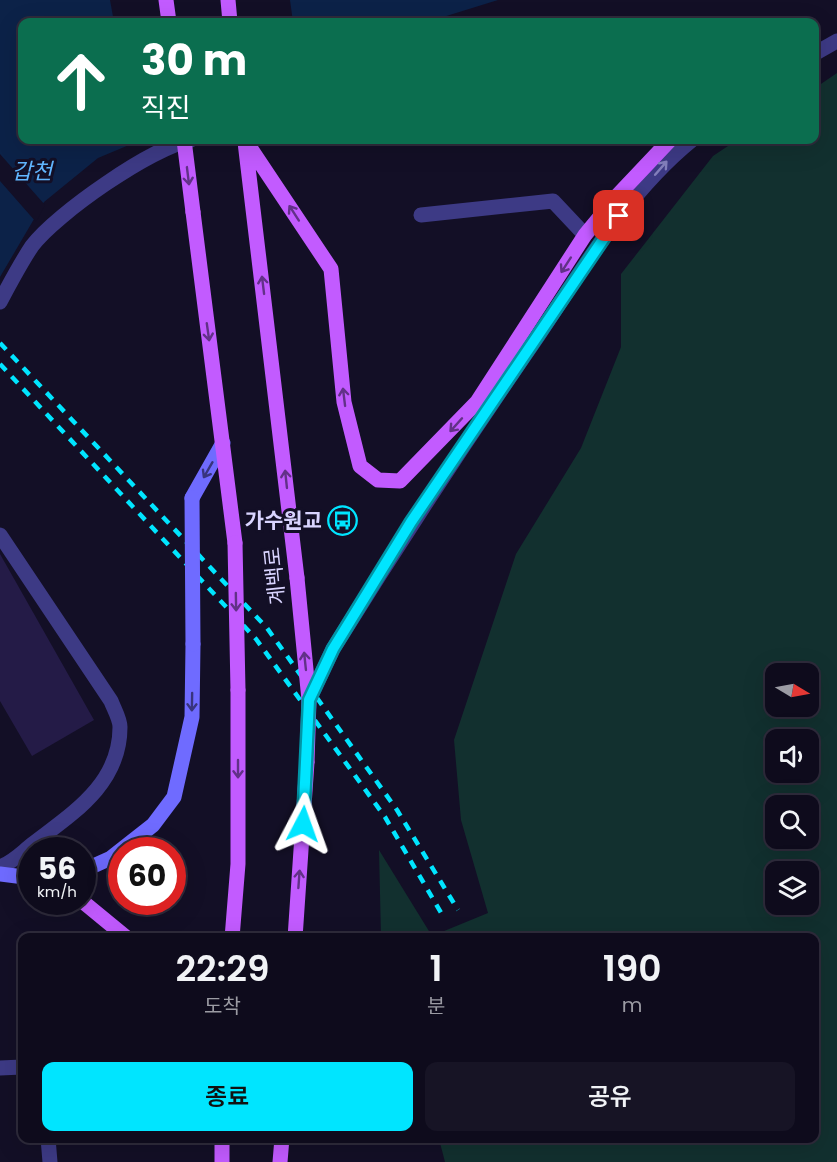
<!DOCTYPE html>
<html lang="ko">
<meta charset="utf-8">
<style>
:root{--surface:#0e0b1c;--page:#171425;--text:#f1f3f6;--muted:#9b9ba3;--line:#2e2b3b;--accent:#00e5ff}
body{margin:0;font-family:Poppins,"Noto Sans KR",sans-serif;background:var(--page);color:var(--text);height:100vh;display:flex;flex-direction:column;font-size:22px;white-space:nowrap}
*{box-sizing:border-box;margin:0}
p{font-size:20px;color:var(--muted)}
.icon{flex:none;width:33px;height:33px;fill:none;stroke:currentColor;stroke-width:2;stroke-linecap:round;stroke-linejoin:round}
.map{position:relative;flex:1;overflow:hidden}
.panel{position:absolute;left:18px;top:933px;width:801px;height:210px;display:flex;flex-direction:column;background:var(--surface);border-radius:12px;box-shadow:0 6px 24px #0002,0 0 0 2px var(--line)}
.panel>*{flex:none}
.top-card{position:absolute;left:18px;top:18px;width:801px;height:126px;border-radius:12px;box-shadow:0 6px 24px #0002,0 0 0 2px var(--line);background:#0b6e4f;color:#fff;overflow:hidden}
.needle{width:39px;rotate:100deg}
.buttons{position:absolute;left:765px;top:663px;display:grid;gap:12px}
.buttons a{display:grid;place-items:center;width:54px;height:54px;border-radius:12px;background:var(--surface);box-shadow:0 6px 24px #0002,0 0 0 2px var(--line);font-size:30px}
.speed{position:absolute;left:18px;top:837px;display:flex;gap:12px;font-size:30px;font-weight:700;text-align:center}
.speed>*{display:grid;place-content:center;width:78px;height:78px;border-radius:50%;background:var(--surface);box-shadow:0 6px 24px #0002,0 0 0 2px var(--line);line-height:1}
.speed small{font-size:15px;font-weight:400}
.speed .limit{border:9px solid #d22;background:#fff;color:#111}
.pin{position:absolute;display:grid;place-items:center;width:51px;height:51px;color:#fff;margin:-26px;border-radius:12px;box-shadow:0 3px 9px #0006}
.me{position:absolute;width:66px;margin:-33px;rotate:4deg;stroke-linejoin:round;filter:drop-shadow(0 0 4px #0008)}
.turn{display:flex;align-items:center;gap:21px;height:126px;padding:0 24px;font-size:27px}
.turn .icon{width:78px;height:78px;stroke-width:2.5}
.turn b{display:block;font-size:42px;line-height:51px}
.eta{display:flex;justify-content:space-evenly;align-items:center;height:102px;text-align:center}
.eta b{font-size:36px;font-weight:600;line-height:42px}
.cta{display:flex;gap:12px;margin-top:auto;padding:12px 24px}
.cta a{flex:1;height:69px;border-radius:12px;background:var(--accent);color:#111;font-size:24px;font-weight:600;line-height:69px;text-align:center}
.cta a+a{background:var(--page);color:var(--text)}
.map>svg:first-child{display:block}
</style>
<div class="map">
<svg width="837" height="1162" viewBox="0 0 837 1162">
<rect width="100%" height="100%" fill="#130f26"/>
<path fill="#12302f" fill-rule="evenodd" d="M837,73V1162H445L439,1139L814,1138V938L381,937L379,850L432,936L488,913L461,820L454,740L516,554L581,448L621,347V274L713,156L737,140H814L815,88ZM776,674H808V706H776ZM776,740H808V772H776ZM776,806H808V838H776ZM776,872H808V904H776Z"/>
<path fill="#0c2248" d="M0,0H498L427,22H22V140H141L98,158L44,202L0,277Z"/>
<path fill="#130f26" d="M110,0H290L293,22H114Z
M0,154L45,205L36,222L0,181Z"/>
<path fill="#241b47" d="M0,554L94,720L32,756L0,701Z"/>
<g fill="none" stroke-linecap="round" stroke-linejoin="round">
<path stroke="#3d3a85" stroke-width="15" d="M421,215L553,201L585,235"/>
<path stroke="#3d3a85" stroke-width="15" d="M0,1068L22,1067
M48,1138L50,1162"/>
<path stroke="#3d3a85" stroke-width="15" d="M814,54L837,41
M0,302C10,283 20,264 32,246C56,214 152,147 191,140
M0,535L111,701C114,709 120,719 120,727C120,784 73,813 34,843C22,852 15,861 0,867
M333,649C399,543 467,439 538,336C584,267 627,193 692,140"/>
<path stroke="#6f6bff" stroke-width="15" d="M192,498L223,443
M82,871L111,858L153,825L174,797L192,717L193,644
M0,874L32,878"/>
<path stroke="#c25bff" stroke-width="15" d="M166,0L169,22
M228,0L230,22
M245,140L331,269L344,402L360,466L378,480L400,481L477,402L585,235L618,195L670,140
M245,142L297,578
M193,212L235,543
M82,901L127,938
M232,938L238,864V690
M295,938L307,762
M222,1162V1138
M280,1162L282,1138"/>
<path stroke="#00e5ff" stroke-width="4.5" stroke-dasharray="9 8" stroke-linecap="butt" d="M0,343L267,628L397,810L458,910
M0,364L256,639L385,817L443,916"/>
<path stroke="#3d3a85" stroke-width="15" d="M309,700L333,649"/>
<path stroke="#6f6bff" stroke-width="15" d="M192,498L193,644"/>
<path stroke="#c25bff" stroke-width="15" d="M184,140L193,212
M235,543L238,690
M297,578L309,700L307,762"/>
</g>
<defs><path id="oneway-shaft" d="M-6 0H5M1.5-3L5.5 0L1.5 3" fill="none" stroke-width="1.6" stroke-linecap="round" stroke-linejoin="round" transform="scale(1.5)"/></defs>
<use stroke="#837fbc" href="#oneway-shaft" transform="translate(661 168) rotate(-49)"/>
<g stroke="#623188">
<use href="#oneway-shaft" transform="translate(188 176) rotate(83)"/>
<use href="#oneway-shaft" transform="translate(294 213) rotate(-123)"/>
<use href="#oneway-shaft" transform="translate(566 265) rotate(123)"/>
<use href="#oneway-shaft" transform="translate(263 285) rotate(-97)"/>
<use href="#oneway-shaft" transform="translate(208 332) rotate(82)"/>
<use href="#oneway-shaft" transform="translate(344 397) rotate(-97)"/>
<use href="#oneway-shaft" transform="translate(456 425) rotate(132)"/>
<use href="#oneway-shaft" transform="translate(286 479) rotate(-96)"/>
<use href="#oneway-shaft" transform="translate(236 602) rotate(89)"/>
<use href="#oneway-shaft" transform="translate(305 661) rotate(-96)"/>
<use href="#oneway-shaft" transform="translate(238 769) rotate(90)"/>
<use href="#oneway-shaft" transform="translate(299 879) rotate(-86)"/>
</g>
<g stroke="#38347d">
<use href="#oneway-shaft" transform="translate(208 470) rotate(120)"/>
<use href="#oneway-shaft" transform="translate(192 702) rotate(91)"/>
</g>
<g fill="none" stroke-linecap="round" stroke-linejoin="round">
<defs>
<path id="route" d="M303,824L309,700L333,649L411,522L619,216"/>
</defs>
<use href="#route" stroke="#0095a6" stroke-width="15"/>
<use href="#route" stroke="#00e5ff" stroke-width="10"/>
</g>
<defs>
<symbol id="bus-ring" viewBox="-11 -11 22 22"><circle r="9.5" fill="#130f26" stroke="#00e5ff" stroke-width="1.5"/><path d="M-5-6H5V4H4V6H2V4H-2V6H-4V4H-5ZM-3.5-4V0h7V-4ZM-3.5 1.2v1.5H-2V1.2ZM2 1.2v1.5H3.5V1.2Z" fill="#00e5ff"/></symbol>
</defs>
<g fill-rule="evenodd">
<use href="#bus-ring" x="326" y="504" width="33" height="33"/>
</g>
<g text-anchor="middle" stroke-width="6" stroke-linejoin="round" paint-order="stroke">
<g font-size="21" font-weight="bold" fill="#d9d4ff" stroke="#130f26" text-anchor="end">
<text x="322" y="528">가수원교</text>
</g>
<g font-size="21" fill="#d9d4ff" stroke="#130f26">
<text transform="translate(275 576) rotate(-96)" y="7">계백로</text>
</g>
<g font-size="22" font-style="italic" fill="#62b6ff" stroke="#130f26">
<text x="32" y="179">갑천</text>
</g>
</g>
</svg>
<div class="buttons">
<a><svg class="needle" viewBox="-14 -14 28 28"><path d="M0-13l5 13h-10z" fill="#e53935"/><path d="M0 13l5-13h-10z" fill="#9b9ba3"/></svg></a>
<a><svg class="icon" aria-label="sound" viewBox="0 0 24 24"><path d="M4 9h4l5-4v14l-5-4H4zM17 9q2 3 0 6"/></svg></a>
<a><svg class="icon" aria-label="search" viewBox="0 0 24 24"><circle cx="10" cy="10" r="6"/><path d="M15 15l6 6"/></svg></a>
<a><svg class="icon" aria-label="layers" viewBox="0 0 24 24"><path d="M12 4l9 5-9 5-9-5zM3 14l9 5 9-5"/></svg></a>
</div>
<div class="speed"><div>56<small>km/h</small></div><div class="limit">60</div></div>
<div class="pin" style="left:619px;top:216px;background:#d93025"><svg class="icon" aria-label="arrive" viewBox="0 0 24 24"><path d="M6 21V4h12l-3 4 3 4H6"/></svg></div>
<svg class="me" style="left:303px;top:824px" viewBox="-20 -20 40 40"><path d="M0-17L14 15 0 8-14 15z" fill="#00e5ff" stroke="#fff" stroke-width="4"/></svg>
<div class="top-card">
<div class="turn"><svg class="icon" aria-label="ahead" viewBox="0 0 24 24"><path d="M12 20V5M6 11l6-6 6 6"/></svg><div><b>30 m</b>직진</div></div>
</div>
<section class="panel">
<div class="eta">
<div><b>22:29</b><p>도착</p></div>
<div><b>1</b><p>분</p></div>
<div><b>190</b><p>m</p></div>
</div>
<div class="cta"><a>종료</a><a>공유</a></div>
</section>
</div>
